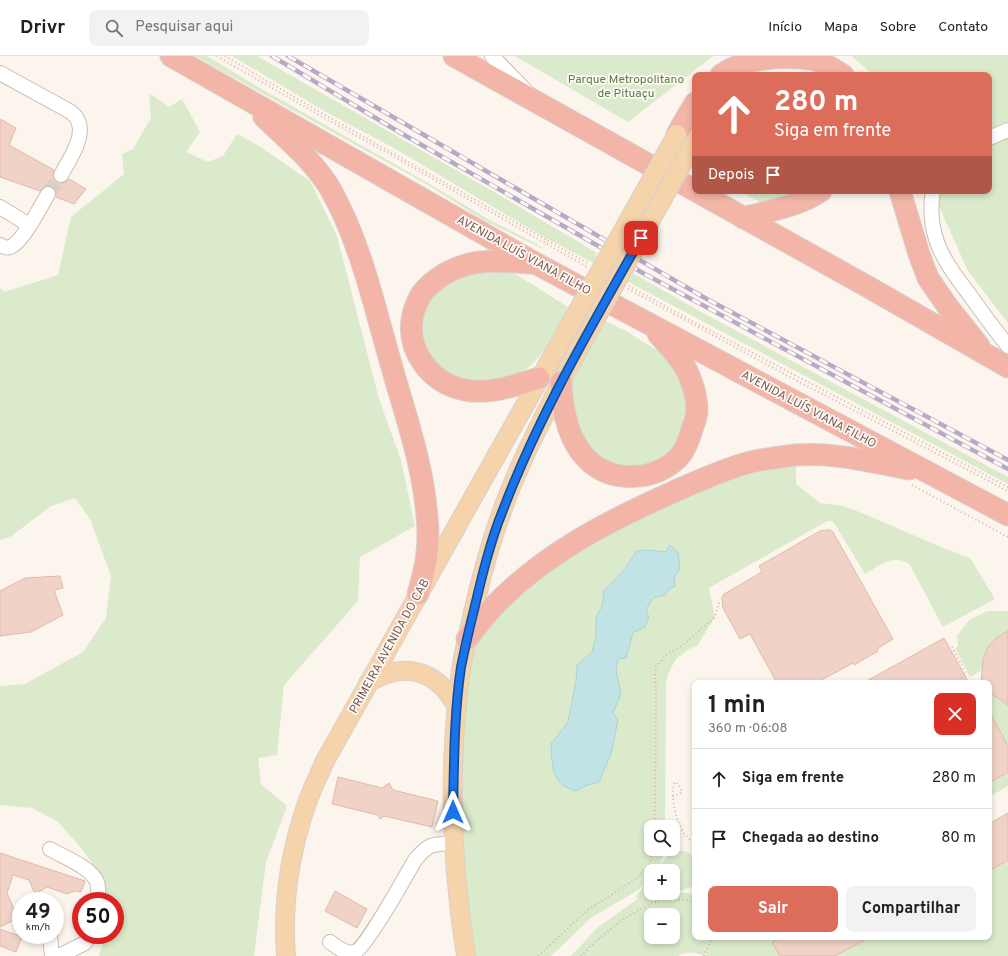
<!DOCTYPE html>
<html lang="pt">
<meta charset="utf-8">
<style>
:root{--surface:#fff;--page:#f2f2f2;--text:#202124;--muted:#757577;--line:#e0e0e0;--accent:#dd6d5b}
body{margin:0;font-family:Overpass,sans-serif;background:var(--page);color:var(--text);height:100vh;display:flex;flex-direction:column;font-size:15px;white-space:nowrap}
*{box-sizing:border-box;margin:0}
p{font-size:13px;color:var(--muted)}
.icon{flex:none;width:22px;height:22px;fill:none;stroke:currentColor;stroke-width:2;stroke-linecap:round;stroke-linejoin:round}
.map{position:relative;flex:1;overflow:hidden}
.details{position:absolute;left:692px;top:624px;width:300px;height:260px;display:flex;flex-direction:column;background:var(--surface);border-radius:8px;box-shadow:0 2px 6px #0003}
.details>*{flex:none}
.hud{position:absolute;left:692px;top:16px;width:300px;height:122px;border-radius:8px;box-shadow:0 2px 6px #0003;background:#dd6d5b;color:#fff;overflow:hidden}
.controls{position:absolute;left:644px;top:764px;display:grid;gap:8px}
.controls a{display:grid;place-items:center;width:36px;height:36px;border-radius:8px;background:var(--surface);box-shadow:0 2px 6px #0003;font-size:20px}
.speed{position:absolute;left:12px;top:836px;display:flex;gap:8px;font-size:20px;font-weight:700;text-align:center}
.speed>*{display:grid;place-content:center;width:52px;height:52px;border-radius:50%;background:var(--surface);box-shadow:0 2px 6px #0003;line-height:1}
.speed small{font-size:10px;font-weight:400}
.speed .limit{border:6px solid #d22;background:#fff;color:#111}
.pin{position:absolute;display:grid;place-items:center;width:34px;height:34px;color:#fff;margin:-17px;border-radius:8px;box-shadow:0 2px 6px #0006}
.me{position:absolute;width:44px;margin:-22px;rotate:0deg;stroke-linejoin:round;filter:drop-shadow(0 0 3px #0008)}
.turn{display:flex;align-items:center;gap:14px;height:84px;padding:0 16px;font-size:18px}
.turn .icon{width:52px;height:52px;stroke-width:2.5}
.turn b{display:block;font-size:28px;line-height:34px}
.then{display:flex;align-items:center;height:38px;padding:0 16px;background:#0003;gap:8px;font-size:15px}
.round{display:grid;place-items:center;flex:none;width:42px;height:42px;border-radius:8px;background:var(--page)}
.overview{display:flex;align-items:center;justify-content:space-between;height:68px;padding:0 16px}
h1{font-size:24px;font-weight:700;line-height:30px}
.button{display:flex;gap:8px;margin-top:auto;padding:8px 16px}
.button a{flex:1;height:46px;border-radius:8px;background:var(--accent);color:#fff;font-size:16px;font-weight:700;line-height:46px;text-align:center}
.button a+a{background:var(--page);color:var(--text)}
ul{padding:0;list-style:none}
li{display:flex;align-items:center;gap:12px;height:60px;padding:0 16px;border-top:1px solid var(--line)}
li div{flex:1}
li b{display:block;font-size:15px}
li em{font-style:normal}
header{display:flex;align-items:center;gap:24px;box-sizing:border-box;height:56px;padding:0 20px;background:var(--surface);border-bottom:1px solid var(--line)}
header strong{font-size:19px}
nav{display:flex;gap:22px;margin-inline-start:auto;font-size:14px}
.search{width:280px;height:36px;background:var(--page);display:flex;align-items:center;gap:10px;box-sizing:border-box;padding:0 14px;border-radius:8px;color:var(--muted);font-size:15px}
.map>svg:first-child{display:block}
</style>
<header>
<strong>Drivr</strong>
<div class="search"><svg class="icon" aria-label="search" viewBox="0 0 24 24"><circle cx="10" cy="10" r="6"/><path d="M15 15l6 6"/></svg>Pesquisar aqui</div>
<nav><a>Início</a><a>Mapa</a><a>Sobre</a><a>Contato</a></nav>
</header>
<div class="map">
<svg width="1008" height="900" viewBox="0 0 1008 900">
<rect width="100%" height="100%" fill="#fcf5ed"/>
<path fill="#daeacb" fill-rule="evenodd" d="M195,0H207L253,28L428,127L486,162L525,182L543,192L547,183L394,92L326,56L232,0H257L501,140L597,197L594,207L626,223L631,216L701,256L1008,421V428L548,183L543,193L483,164L428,129Z
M515,0H713L628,66Z
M852,0H1008V267L968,215L932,135H989V19H873Z
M149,37L169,51L182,43L200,76L186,96L208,106L223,100L237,78L259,90L310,125L337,180L379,343L401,404L415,470L360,501L358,545L284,629L277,699L258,702L261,728L287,750L266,806L254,900H99L105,879H115V845H107L104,822L76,786L57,765L32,752L0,749V630L25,628L83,596L106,562L111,520L90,463L75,442L51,450L10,481L0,484V232L4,236L58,219L71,161L124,118L122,98L133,93L151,62Z
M740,135H807L777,146H760Z
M492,213L514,217L568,251L556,276L540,300L527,313L507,323L479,328L450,321L430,305L422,288L419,264L426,245L458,217Z
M605,265L624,274L665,299L680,322L688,344L689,359L672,398L661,405L627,413L603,404L583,384L572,359L569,331L575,317Z
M796,399V428L820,447L843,450L862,457L941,491L970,502L995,543L943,571L910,509C894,496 879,510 865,518L836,470L832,465H827L709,532L715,561L697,590L689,593L676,603L668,618L666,626L665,771H651V793H664L660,809C670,796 682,788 695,802V827L691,831L678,836L695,838V881H782L773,886L780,900H705L709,891L704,900C695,896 687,895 678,900H571L597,872L639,842H635L646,827L638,834L591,862L551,900H466L455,787L467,583L598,472ZM669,489L665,539L655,541L650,546L630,586L618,603L616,614L618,624L613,657L618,664L599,726L587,729L576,735L551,688L568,666L576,625L577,609L592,596L596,581V562L602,550L604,534C617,522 628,511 636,495L647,494L665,496ZM651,815H673V837H651ZM651,859H673V881H651Z
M988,555H1008V576C990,581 983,598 982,614L970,621L955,592L958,590L957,580L969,564Z
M989,634L1004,646L1008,647V690L989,655Z
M1008,716V730L989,741V727Z
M1008,804V900H835L870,881H989V815Z"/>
<path fill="#c2e3e5" stroke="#a8d3d7" d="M670,489L678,497L680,513L674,521L675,530L668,534L665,539C652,541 651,543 646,555L649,561L645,571L633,577L626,602L618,603L616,614L621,638L613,657L618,664L611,698L599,726L587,729L576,735C572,734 568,732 564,730C551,722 552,702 551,688L568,666L576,625L577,609L592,596L596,581V562L602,550L604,534C617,522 628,511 636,495L647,494L665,496Z"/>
<path fill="#f0d3c6" stroke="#e2b9a7" d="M0,63L16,72L9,89L54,114L53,120L57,126L62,127L66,126L69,123L86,133L74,148L56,141L55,134L52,130L44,131L40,135L0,121Z
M826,474H830L833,476L893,583L877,593L878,595L854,609L853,607L816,627H777L750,578L740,583L723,552L722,542L724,538L762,516L759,510L820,475Z
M60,520L63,532L54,534L63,559L31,576L0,580V535L25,522Z
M1008,575V649L989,636V627H981L983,604L987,593L995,583Z
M944,582L969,627H863Z
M989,655L1008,690V716L989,727Z
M338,721L382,732L389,727L393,734L438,745L432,771L384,760L380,763L378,759L332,748Z
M1008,757V804L989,815V768Z
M0,797L85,825L81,836L75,835L67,838L47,831L35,838L29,824L13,819L7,837L18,862L0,871Z
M335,835L367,853L357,872L325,855Z
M0,873L22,881L16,896L0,890Z
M782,881H870L835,900H780L772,886Z"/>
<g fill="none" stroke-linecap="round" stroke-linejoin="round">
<path stroke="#dbcec6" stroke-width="14" stroke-dasharray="14 7" stroke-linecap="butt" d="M48,138L61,119"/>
<defs>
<path id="minor" d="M492,0L526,35
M0,17L71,56C73,58 76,60 77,63C87,79 69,104 61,119
M989,82L1008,74
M933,135C930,152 931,167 936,183C942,203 957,222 969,238C982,256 994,273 1008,290
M0,151L29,169
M0,189C4,191 7,193 12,190C23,185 41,150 48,138
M50,793C63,801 91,811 97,826C99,832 98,839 98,845
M50,879L52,900
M330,886C337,891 346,899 355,896C365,893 407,818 415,804C429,787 433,788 455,787
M59,900L85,887L90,879"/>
<path id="major" d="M368,627C404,604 438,614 457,652
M286,900C282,849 290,796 307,747C312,733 319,719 325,705L553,299
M466,900C451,806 448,708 461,614C464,594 469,575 473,556C481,522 490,488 502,455C520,404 547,355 571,307"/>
<path id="highway" d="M171,0L535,207L1008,459
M454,0L870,232L1008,311
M721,19C748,0 781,0 812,3C823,6 833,13 843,19
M264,61C288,84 314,105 331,134C361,188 374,249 391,308C405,358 423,408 427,461C430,489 426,511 418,538
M677,78L695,47
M900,135L919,198L928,222L948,251L979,290
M743,162C769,155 799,150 821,135
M532,207C511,206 489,203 469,208C451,213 434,223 423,236C418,243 415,251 413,258C405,294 430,327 465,334C490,339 516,329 539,322
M561,326C562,353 567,383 587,403C611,427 653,426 678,402C686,394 690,381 693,370C695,365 697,360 697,355C697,342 693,328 688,317C681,302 669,290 658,278
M467,583C475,573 483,562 492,552C542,499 606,466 671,437C696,426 721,414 747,407C762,403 779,401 795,399C833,396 872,406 909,413"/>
</defs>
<use href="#minor" stroke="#cebcb2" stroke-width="16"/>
<use href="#major" stroke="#d9d1ce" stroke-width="20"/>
<use href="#highway" stroke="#d9d1ce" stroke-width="23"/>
<path stroke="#d6b6a8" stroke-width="2" stroke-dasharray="1 3" stroke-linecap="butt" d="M217,0L317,58L391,99L587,211
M225,0L318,55L589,208
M629,230L692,265L1008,431
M628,233L786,319L1008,435
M912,429L1008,481
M952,591L966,617L964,621L953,627
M673,741L682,736L678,728L675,726C669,736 676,764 682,774C685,780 691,784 695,788
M655,771L656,637L655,620L656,611L666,599L683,589L715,561L719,546
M538,900L589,853L637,822L649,808L654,793
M581,900C600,880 637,849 664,844C675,842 685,844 695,846
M704,900L713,881"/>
<use href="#minor" stroke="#fff" stroke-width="14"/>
<use href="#major" stroke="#f5d3ab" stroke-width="18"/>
<use href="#highway" stroke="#f2b5a8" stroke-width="21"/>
<defs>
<path id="rail" d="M272,0L399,76L600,191L641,216L1008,413
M288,0L705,242L1008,404"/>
</defs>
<use href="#rail" stroke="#b7aac7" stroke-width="4.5"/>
<use href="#rail" stroke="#fef9f4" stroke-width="3" stroke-dasharray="9" stroke-linecap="butt"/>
<defs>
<path id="major-bridge" d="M553,299L677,78
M571,307L695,85"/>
</defs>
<use href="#major-bridge" stroke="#d9d1ce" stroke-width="20" stroke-linecap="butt"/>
<use href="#major-bridge" stroke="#f5d3ab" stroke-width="18"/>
</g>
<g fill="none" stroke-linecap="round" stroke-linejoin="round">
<defs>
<path id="route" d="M453,756C454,708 454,658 461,611C465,592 469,573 474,554C482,520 490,486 503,454C539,359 591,271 641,182"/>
</defs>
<use href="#route" stroke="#114b97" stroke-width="10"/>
<use href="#route" stroke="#1a73e8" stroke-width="7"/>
</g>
<g text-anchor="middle" stroke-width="3.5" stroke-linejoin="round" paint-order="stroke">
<g font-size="12" fill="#5c7c48" stroke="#fef9f4">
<text x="626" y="27">Parque Metropolitano<tspan x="626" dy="14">de Pituaçu</tspan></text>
</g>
<g font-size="12" fill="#775a50" stroke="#fef9f4">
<text transform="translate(524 199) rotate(29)" y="4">AVENIDA LUÍS VIANA FILHO</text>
<text transform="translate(809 353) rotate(28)" y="4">AVENIDA LUÍS VIANA FILHO</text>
<text transform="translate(389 590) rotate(-61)" y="4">PRIMEIRA AVENIDA DO CAB</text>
</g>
</g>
</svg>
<div class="controls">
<a><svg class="icon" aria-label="search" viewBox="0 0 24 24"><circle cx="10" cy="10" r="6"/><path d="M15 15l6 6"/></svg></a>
<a>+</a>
<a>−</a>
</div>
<div class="speed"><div>49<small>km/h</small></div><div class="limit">50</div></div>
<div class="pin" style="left:641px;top:182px;background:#d93025"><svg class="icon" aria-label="arrive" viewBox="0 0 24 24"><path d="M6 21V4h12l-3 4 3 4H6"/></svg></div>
<svg class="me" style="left:453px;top:756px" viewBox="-20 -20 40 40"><path d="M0-17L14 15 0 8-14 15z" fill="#1a73e8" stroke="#fff" stroke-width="4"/></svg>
<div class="hud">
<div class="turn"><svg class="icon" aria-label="ahead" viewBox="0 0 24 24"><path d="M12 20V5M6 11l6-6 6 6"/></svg><div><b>280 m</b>Siga em frente</div></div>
<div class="then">Depois<svg class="icon" aria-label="arrive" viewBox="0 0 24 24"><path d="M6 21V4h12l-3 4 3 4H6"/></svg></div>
</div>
<section class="details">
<div class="overview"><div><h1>1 min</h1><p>360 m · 06:08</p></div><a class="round" style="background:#d93025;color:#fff"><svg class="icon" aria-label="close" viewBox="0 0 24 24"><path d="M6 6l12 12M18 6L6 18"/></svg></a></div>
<ul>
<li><svg class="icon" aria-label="ahead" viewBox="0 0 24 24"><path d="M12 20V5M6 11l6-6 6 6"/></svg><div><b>Siga em frente</b></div><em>280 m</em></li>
<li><svg class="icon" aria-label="arrive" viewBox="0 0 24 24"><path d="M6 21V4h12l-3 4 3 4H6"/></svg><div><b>Chegada ao destino</b></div><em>80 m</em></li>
</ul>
<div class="button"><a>Sair</a><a>Compartilhar</a></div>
</section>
</div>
